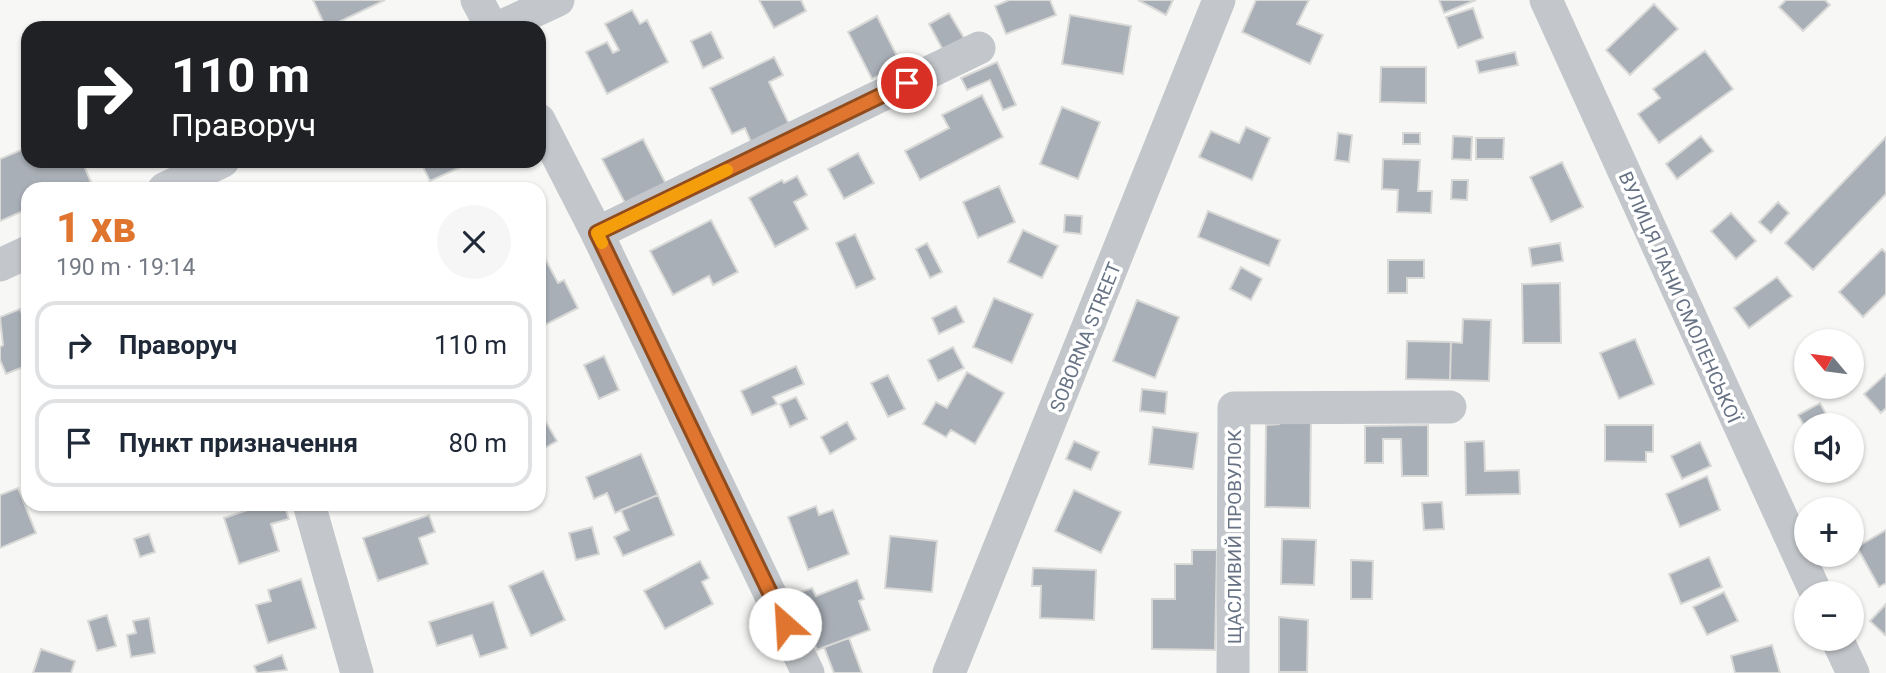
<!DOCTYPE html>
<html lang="uk">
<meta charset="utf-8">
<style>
:root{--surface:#fff;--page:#f6f6f7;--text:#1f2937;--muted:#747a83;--line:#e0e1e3;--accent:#df752e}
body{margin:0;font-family:Roboto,sans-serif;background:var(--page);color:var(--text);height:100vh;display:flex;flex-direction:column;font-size:26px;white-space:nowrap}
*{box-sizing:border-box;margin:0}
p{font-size:23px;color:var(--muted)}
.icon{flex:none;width:38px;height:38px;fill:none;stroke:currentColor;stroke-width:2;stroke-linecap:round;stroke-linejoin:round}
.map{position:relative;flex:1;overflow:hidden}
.panel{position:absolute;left:21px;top:182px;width:525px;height:329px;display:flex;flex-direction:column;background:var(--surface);border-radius:21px;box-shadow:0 2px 5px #0004}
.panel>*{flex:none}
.banner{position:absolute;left:21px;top:21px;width:525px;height:147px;border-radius:21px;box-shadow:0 2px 5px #0004;background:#202124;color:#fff;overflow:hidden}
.needle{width:46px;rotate:299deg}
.buttons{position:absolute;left:1794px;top:329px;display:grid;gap:14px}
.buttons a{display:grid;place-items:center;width:70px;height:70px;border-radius:50%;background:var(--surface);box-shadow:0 2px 5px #0004;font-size:35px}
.pin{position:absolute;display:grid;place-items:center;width:60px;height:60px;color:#fff;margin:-30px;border:4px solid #fff;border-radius:50%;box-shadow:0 2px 7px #0007}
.me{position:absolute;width:77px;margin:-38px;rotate:334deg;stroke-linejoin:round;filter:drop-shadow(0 0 5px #0008)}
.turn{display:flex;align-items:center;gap:24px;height:147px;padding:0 35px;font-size:32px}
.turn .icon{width:91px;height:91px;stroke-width:2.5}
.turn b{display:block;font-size:49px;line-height:60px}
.round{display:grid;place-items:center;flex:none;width:74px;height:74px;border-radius:37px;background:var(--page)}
.summary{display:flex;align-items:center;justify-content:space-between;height:119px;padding:0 35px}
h1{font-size:42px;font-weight:800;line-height:52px;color:var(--accent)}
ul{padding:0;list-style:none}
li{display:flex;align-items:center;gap:21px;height:88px;margin:0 14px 10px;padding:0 21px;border:4px solid var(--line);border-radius:21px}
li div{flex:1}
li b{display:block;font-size:26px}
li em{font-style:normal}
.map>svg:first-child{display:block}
</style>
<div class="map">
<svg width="1886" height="673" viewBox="0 0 1886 673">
<rect width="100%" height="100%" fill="#f7f8f5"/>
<path fill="#a9afb7" stroke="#d9d9d7" stroke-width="2" d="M313,0H385L326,28Z
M759,0H801L806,11L774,28Z
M1009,0H1050L1056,15L1006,34L995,6Z
M1138,0H1173L1166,15Z
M1256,0H1309L1297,24L1323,35L1310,64L1242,32Z
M1439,0H1476L1444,13Z
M1786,0H1825L1830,5L1803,31L1779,7Z
M1654,4L1678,29L1630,75L1606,50Z
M1473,8L1483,38L1458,48L1446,17Z
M632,10L640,24L647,20L668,62L607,94L586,52L607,42L613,53L619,50L605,24Z
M949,13L964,38L943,50L929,24Z
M1070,15L1131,26L1123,74L1062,64Z
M877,16L901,64L872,79L848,32Z
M711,32L723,58L703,68L691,41Z
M1705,51L1733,89L1659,143L1638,114L1660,98L1653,89Z
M1515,52L1518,65L1479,73L1476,61Z
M774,57L783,75L769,82L789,124L751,142L745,128L732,134L710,88Z
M997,62L1016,105L1003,110L990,80L967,90L961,78Z
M1381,67H1426V103L1380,102Z
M982,95L1003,137L920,180L905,151L949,128L942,115Z
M1062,107L1100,122L1078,179L1040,164Z
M1246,127L1270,138L1252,180L1199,157L1211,131L1239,143Z
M1338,133L1352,135L1349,162L1335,160Z
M1403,133H1420V144H1403Z
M1453,136L1472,137L1471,160L1452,159Z
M1701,136L1713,151L1677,179L1666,164Z
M1886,137V194L1813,270L1785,243Z
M1476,138H1504L1503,159H1476Z
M643,139L666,184L626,205L602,159Z
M28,147V161H82L91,182L74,189H28V209L0,221V159Z
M858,153L874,183L844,199L828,169Z
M1383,159L1420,160L1418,191H1432L1431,213L1397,212L1398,190L1382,189Z
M420,161H474L430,181Z
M1562,162L1583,207L1551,222L1530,177Z
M797,176L807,195L794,202L808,229L775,247L749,198L782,180L784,183Z
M1452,180H1468L1467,200L1451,199Z
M999,186L1015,222L978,238L963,202Z
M1778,202L1789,213L1771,233L1759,222Z
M1208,211L1280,240L1269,266L1198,237Z
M1731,213L1756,241L1736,259L1711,231Z
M1065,215L1082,216L1081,234L1064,232Z
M711,220L738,272L713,285L709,276L673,295L650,251Z
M1023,230L1058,246L1042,278L1008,262Z
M855,234L875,279L856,288L836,243Z
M927,243L942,272L930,278L916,249Z
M1560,243L1563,261L1532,266L1529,248Z
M539,247L558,283L564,280L578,308L541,327Z
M1882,249L1886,253V294L1863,317L1839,292Z
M1388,260H1424V278H1407V293H1388Z
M1241,267L1262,279L1251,300L1230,289Z
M1777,277L1792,296L1749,328L1734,308Z
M1560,283L1561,343H1523L1522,284Z
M994,298L1033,314L1012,363L973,347Z
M1137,300L1179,317L1155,378L1113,361Z
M956,306L964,322L939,334L932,318Z
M20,309L28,329V365L6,374L0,360V347L3,345L0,317Z
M1463,319L1491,320L1489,381L1450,380L1451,342L1462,343Z
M1635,339L1654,384L1619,399L1600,353Z
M1407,341L1451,342L1450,380L1406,379Z
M953,347L964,368L938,381L928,360Z
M604,356L619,390L599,399L584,365Z
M796,366L804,384L773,397L777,404L752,415L741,391Z
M967,372L1004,393L975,444L951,430L946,437L923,424L936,402L947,408Z
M1886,374V408L1881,413L1864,394Z
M888,375L905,409L888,417L871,383Z
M1142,389L1167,392L1165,414L1140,411Z
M796,397L807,419L790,427L780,404Z
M1820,403L1832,425H1806V429L1798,415Z
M539,410L557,441L539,451Z
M1279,418H1311L1310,508L1265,507L1266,425L1279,424Z
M847,422L856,439L830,454L821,437Z
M1428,425V476H1402L1401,439H1383V463H1365V426Z
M1605,425H1653V452H1646V462L1605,461Z
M1153,427L1198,433L1193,469L1149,464Z
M1074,441L1099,452L1091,470L1066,459Z
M1484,441L1485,471L1519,470L1520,494L1466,495L1465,442Z
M1700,442L1711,466L1682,479L1671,456Z
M641,454L658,495L615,513L607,493L594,499L586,477Z
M1707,476L1720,510L1680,527L1666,494Z
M18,488L36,533L0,548V495Z
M1074,490L1121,512L1101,553L1055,531Z
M658,495L674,535L623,556L614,537L629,530L621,510Z
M1442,502L1444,529L1424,530L1422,503Z
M265,504H284L289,519L271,524L279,551L239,564L224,518Z
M816,506L819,515L833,510L849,554L808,570L788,517Z
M429,515L435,532L419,538L428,564L378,581L363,538Z
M592,527L599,554L576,560L569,533Z
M1886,530V583L1879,587L1857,547Z
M149,534L155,552L140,557L134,539Z
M890,536L937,541L932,592L885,588Z
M1282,539L1316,540L1314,585L1281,584Z
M1192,550H1217L1215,650L1152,649V599H1175V564H1192Z
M1709,557L1722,587L1681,604L1669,574Z
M1351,560L1373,561L1372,599H1351Z
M700,561L709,578L702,582L713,604L665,629L644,591Z
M1033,568L1096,570L1094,620L1040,618L1041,586H1032Z
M543,571L565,620L531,636L509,586Z
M301,579L316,628L268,643L256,605L271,601L268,590Z
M857,580L864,599L859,601L870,630L817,650L795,594L812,588L816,596Z
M1724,592L1738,621L1707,635L1693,607Z
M493,602L507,648L480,657L472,635L437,646L429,622Z
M1886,604V634L1885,635L1870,621Z
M107,615L116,646L97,651L88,621Z
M1279,617L1308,620L1307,672H1279Z
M149,618L155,653L131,657L127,635L136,633L133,621Z
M849,638L862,673H834L824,647Z
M1772,645L1780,673H1735L1731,656Z
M41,649L75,661L71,673H33Z
M282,655L287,670L257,673L254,666Z"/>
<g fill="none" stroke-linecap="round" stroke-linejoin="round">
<path stroke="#c3c6ca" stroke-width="33" d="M477,0L492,28
M1546,0L1816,593
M498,28L558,0
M539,120L597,233L808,673
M164,189L223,161
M597,233L979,48
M0,265L28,252
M309,504L357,673
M1837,639L1853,673
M949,673L1219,0
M1233,673L1234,408L1450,407"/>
</g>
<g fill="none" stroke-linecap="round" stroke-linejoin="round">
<defs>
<path id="route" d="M785,624L597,233L907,83"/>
</defs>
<use href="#route" stroke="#914c1e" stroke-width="18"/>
<use href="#route" stroke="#df752e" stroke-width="12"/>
<path stroke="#f59e0b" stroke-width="12" d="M602,243L597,233L727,170"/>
</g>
<g text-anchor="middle" stroke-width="7" stroke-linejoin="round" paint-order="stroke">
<g font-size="19" fill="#677385" stroke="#fff">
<text transform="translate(1680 297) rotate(66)" y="7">ВУЛИЦЯ ЛАНИ СМОЛЕНСЬКОЇ</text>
<text transform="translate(1085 337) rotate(-68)" y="7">SOBORNA STREET</text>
<text transform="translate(1234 537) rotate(-90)" y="7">ЩАСЛИВИЙ ПРОВУЛОК</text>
</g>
</g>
</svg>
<div class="buttons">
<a><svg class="needle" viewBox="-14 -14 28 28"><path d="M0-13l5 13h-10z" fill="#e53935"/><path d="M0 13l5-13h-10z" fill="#747a83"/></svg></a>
<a><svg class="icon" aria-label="sound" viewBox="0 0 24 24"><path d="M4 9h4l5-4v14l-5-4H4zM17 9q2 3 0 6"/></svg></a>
<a>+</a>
<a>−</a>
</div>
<div class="pin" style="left:907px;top:83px;background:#d93025"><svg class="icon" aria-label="arrive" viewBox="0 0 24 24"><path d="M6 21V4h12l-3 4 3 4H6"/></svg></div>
<svg class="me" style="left:785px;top:624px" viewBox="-20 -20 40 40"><circle r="19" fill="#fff"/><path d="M0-13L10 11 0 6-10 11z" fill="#df752e"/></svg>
<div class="banner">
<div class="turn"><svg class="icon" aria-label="right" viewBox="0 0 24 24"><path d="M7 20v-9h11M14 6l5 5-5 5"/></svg><div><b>110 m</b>Праворуч</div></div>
</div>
<section class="panel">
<div class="summary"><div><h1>1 хв</h1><p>190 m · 19:14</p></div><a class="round"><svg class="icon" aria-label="close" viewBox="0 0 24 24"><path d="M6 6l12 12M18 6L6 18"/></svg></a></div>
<ul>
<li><svg class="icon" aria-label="right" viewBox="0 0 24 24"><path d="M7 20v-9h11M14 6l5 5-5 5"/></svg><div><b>Праворуч</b></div><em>110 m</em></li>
<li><svg class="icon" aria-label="arrive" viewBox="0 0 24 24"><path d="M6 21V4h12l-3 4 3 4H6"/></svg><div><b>Пункт призначення</b></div><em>80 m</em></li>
</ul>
</section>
</div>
